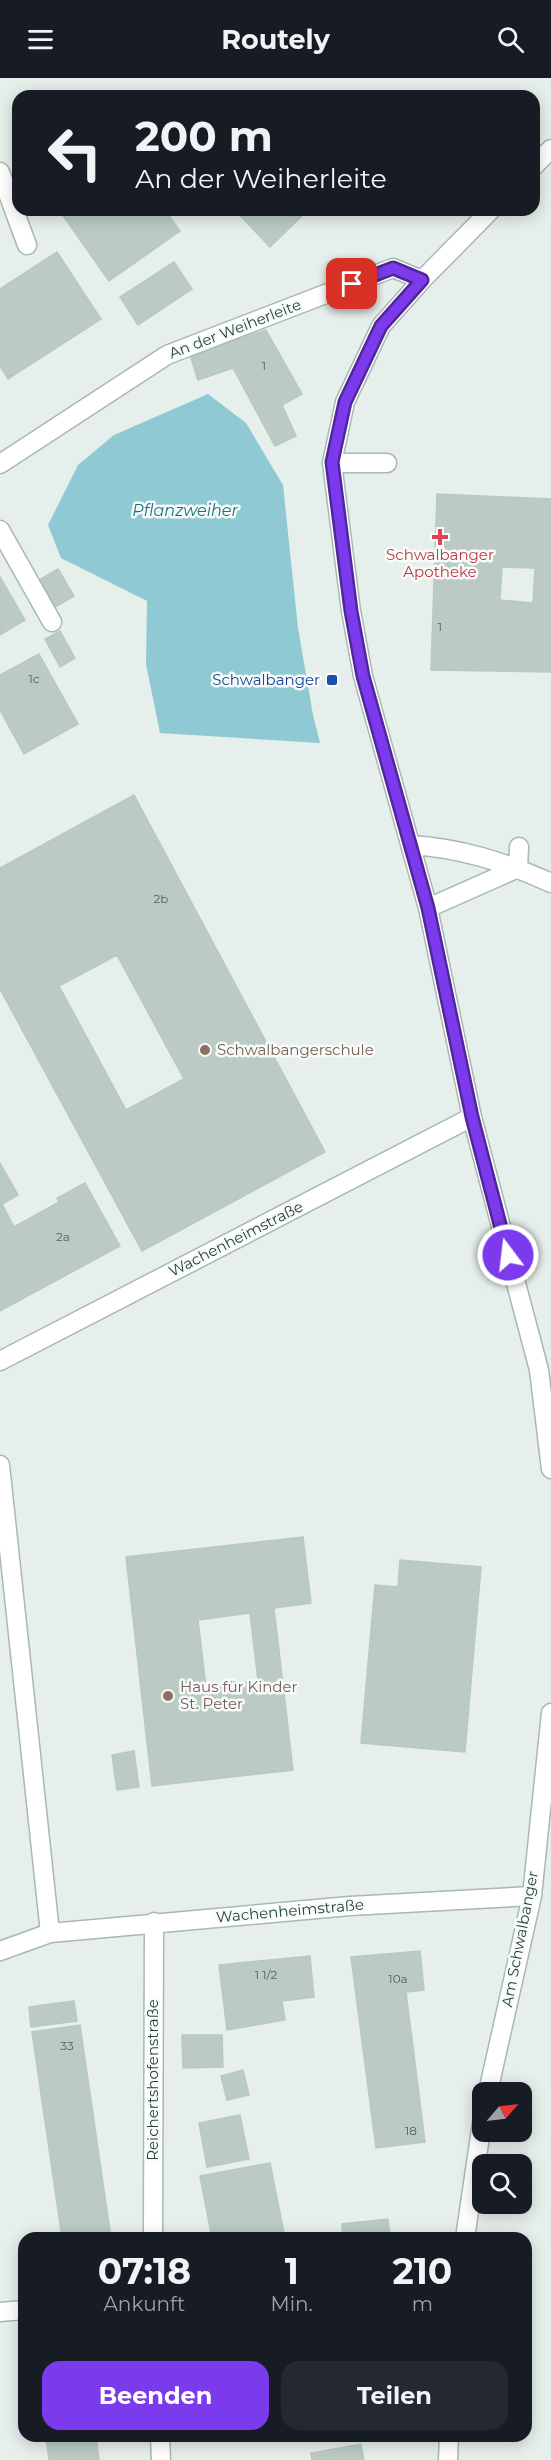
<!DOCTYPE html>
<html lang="de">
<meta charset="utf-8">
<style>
:root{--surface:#171b24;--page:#242831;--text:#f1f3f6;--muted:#9ea1a6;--accent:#7c3aed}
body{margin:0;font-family:Montserrat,sans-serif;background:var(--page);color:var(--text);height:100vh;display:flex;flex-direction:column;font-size:22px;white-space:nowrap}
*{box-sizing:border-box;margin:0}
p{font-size:20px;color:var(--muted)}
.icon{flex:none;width:33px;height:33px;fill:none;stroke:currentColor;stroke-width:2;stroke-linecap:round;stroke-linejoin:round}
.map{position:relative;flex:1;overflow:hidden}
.panel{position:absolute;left:18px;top:2154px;width:514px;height:210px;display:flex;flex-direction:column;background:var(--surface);border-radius:18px;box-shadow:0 3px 15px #0003}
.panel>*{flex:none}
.banner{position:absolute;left:12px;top:12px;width:528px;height:126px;border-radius:18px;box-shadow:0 3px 15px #0003;background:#171b24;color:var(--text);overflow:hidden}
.needle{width:39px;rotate:62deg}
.buttons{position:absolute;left:472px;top:2004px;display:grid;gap:12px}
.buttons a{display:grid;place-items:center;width:60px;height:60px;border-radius:12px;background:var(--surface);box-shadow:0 3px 15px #0003;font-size:30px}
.pin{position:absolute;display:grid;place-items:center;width:51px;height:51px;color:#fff;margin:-26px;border-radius:12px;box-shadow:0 3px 9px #0006}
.me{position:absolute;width:66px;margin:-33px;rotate:345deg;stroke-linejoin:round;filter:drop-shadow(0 0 4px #0008)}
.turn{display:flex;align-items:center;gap:21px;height:126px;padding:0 24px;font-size:27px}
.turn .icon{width:78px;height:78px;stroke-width:2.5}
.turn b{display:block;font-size:42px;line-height:51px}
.eta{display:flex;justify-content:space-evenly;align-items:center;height:102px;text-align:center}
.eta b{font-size:36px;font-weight:700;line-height:42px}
.button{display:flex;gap:12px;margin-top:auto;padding:12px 24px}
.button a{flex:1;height:69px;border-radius:18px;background:var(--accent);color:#fff;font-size:24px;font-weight:700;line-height:69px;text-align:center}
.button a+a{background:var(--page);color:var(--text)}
header{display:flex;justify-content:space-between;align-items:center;height:78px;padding:0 24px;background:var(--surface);font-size:27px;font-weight:700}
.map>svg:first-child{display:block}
</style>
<header><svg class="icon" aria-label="menu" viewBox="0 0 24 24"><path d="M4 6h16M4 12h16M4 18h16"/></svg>Routely<svg class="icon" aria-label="search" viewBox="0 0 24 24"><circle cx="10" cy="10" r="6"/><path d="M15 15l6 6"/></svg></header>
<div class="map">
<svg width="551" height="2382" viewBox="0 0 551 2382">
<rect width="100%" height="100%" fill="#e6efeb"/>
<path fill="#8ec9d4" d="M208,316L246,345L283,407L298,550L313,637L320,665L160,655L146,586L147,523L61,480L48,447L78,387L114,357Z"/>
<path fill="#bbcac4" stroke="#b8c9c2" stroke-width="1.5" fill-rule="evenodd" d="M59,132H165L180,153L109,203Z
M235,132H308L270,169Z
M57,174L101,241L8,301L0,288V211Z
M174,184L192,211L138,247L120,219Z
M266,252L302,316L282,327L296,358L275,368L233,290L198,302L190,277Z
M437,416L551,421V594L431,592ZM502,489L535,490L533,525L500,522Z
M58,491L74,518L55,529L39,502Z
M0,499L25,542L0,557Z
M60,553L75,580L60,589L45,561Z
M39,576L78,646L24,676L0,632V597Z
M134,717L325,1074L142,1173L0,911V790ZM117,877L184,1001L126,1032L59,908Z
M0,1085L18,1117L2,1126L14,1149L59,1124L57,1120L85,1105L120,1168L0,1233Z
M303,1459L311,1525L274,1530L293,1692L152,1708L126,1479ZM250,1535L258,1603L206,1609L198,1542Z
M400,1482L481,1489L465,1674L361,1665L375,1507L398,1509Z
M134,1673L139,1709L117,1712L112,1677Z
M420,1873L424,1912L406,1914L425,2064L376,2070L351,1879Z
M310,1878L314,1919L282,1923L285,1942L227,1952L219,1887Z
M74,1923L77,1943L31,1949L29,1929Z
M80,1947L111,2160H62L32,1954Z
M182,1957H222L223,1989L183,1990Z
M243,1992L249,2017L227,2022L221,1998Z
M240,2037L249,2081L207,2089L199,2045Z
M270,2085L285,2160H212L200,2098Z
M388,2141L390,2160H343L342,2146Z
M46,2358H96L99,2382H49Z
M361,2366L364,2382H312L311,2375Z"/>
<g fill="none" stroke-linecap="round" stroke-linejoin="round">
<defs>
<path id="minor" d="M534,88L551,71
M0,94L27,167
M491,132L422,202L381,248L345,324L332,385L351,533L363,598L428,830L472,1039L539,1292L551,1391
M332,385H387
M0,386L167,277L393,190L422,202
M0,452L52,544
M410,767C461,770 505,784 551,805
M518,790L519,769
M428,830L518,790
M0,1283L472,1039
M0,1387L50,1855
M0,1873L50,1855L350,1828L532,1818
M488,2014L532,1818L551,1635
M153,2160L154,1844
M465,2160L483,2038
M0,2234L24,2232
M160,2358L161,2382
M448,2382L449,2358"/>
</defs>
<use href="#minor" stroke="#a8b8b2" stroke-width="21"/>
<use href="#minor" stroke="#fff" stroke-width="18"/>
</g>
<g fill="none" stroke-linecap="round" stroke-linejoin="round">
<defs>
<path id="route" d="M352,206L393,190L422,202L381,248L345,324L332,384L351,533L363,598L428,830L472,1039L508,1177"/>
</defs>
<use href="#route" stroke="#51269a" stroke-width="15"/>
<use href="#route" stroke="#7c3aed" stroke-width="10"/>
</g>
<path fill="#e0444e" stroke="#f7fbf9" stroke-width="2" d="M437 450h6v6h6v6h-6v6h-6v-6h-6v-6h6z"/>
<rect fill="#1a4fb4" stroke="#f7fbf9" stroke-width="2" x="326" y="596" width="12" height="12" rx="3"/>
<g fill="#8d6e63" stroke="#f7fbf9" stroke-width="2">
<circle cx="205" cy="972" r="6"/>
<circle cx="168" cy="1618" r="6"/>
</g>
<g text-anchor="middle" stroke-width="5" stroke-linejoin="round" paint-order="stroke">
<g font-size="12" fill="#4a645c">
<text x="264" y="292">1</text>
<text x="440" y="553">1</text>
<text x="34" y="605">1c</text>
<text x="161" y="825">2b</text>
<text x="63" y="1163">2a</text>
<text x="266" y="1901">1 1/2</text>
<text x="398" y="1905">10a</text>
<text x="67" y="1972">33</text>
<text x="411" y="2057">18</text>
</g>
<g font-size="15" fill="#24423a" stroke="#f7fbf9">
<text transform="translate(235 251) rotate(-21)" y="5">An der Weiherleite</text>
<text transform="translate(236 1161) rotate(-27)" y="5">Wachenheimstraße</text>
<text transform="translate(290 1833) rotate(-5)" y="5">Wachenheimstraße</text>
<text transform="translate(520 1861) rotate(-79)" y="5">Am Schwalbanger</text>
<text transform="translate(153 2002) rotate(-90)" y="5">Reichertshofenstraße</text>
</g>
<g font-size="15" fill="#be3a42" stroke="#f7fbf9">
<text x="440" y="482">Schwalbanger<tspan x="440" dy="17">Apotheke</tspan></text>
</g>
<g font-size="15" fill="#164399" stroke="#f7fbf9" text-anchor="end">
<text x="320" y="607">Schwalbanger</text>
</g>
<g font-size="15" fill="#785e54" stroke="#f7fbf9" text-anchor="start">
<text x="217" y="977">Schwalbangerschule</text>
<text x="180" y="1614">Haus für Kinder<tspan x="180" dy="17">St. Peter</tspan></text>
</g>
<g font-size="16" font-style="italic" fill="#1c6f80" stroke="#f7fbf9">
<text x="185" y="438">Pflanzweiher</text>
</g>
</g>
</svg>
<div class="buttons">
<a><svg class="needle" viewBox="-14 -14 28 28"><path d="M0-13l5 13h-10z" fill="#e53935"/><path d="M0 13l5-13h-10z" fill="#9ea1a6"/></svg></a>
<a><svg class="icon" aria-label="search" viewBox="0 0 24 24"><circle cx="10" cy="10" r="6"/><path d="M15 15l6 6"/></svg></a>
</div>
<div class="pin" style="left:352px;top:206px;background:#d93025"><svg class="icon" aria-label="arrive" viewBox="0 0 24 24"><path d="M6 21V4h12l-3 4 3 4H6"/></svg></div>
<svg class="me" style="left:508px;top:1177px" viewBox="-20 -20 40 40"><circle r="17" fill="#7c3aed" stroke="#fff" stroke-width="3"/><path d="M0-11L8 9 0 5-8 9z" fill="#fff"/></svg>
<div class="banner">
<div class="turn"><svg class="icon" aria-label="left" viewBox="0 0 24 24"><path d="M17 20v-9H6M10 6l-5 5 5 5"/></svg><div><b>200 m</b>An der Weiherleite</div></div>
</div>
<section class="panel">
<div class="eta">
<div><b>07:18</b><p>Ankunft</p></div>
<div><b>1</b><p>Min.</p></div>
<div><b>210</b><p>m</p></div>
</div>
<div class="button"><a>Beenden</a><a>Teilen</a></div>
</section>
</div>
